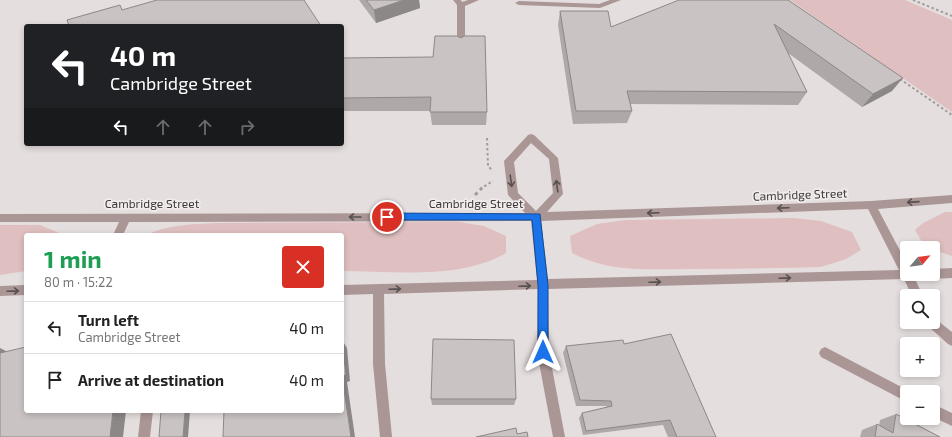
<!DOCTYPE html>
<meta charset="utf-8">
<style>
:root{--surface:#fff;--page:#f6f6f6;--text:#222;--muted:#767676;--line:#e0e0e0}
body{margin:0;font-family:"Exo 2",sans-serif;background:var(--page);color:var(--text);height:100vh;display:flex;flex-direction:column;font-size:15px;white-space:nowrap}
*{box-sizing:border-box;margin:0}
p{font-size:13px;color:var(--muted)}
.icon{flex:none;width:22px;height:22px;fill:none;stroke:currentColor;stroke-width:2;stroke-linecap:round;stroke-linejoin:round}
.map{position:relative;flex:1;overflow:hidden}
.panel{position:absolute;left:24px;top:233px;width:320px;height:180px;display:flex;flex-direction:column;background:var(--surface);border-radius:4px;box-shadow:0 2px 6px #0003}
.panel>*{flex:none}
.banner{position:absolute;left:24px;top:24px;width:320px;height:122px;border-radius:4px;box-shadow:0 2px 6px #0003;background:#202124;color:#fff;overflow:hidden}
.needle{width:26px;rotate:61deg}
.tools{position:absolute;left:900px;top:241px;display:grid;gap:8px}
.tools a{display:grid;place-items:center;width:40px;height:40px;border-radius:4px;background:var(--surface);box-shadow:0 2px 6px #0003;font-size:20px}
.pin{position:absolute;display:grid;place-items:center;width:34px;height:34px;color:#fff;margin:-17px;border:2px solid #fff;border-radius:50%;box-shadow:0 1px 4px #0007}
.me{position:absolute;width:44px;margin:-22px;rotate:0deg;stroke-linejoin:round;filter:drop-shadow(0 0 3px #0008)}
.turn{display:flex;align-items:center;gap:14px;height:84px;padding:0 20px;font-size:18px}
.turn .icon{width:52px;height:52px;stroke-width:2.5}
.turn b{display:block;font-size:28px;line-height:34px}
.lanes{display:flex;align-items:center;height:38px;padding:0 20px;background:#0003;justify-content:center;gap:20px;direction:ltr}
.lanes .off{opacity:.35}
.round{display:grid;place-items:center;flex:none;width:42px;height:42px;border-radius:4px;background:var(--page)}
.summary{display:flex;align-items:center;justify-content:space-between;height:68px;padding:0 20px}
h1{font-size:24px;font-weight:700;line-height:30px;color:#1e9e55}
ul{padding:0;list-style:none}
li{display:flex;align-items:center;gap:12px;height:52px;padding:0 20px;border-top:1px solid var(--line)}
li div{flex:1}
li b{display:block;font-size:15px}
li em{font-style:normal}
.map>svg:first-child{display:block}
</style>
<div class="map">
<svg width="952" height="437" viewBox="0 0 952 437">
<rect width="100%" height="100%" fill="#e5dede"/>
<path fill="#dfbfbf" d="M790,0H905L952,20V112Z
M945,212H952V256L925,247L915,230L923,223Z
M794,218L821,221L852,232L861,250L846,259L821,267C777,268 733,269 689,269C647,269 610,273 572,253L570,236L597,224L625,220Z
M459,222L484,226L506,236V253C460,280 394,271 342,271V235H145C168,225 192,224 217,223Z
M0,225H40L64,235H26V271L0,275Z"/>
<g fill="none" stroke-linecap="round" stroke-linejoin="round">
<path stroke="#a19c9c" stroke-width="2" stroke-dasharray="2.5 2.5" stroke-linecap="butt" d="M913,0L952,16
M900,79L952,115
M487,138L488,166L493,171
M480,189L493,181"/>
<path stroke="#a19c9c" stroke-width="3" stroke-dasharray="3.5 3.5" stroke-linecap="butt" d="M475,195L482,188"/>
<path fill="#ab9696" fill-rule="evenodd" d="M453,0H461L462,2L468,0H479L465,6V48L461,51L457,48V5Z
M610,0H621L600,8L519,5L515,3L519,1L599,4Z
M531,134L534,135L558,158L563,194L547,212L871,201L952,195V203L878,209L907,264V274H923L922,277L915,279L923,296H912L904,279L548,289L549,352L565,437H553L537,352L538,289L384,294L385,364L392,437H380L373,364V294L342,295V285L537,280L531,221L129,222L123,235H113L119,222H0V214L525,213L508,195L504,161L528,135ZM531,143L549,159L553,193L536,211L518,193L514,162ZM868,209L899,270L548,279L541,221Z
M952,268V278L933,279L929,277L928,274H933V269Z
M26,285V295L0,296V286Z
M933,317L952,332V346L948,344L928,326L926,322H933Z
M825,347L911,392H907V402L821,357L819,353L821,349Z
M933,404L952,413V426L933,417Z
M141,411H153L150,437H138Z"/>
</g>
<path fill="#aea8a8" d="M359,0H419L420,8L376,23Z
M788,0L892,91L862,107L788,53L807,92L798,105L630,104L632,111L627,123L573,124L558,25L560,11L611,27Z
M342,58L487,112L486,125H432L430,111H342Z
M624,344L716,437H668L663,425L583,435L579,418L582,413L607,407L606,406H576L563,353L566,346Z
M431,399H516L514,405H432Z
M896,414L940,437H860L862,430L877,424L879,426L880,420Z"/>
<path fill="#8d8888" d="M404,0H419L420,8L376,23L374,10Z
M903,78L892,91L862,107L873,94Z
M342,340L347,348L350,381L347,382L355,437H351L342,376Z
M0,348L6,351L4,362L0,361Z
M113,411H126L123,437H110Z
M185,411H190L188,437H183Z"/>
<path fill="#cac3c3" stroke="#8d8888" d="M157,0H304L321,26H69L67,20L120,5L122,10Z
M366,0H404L374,10Z
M679,0H788L903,78L873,94L774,24L807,92L627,91L632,111H576L560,11H608L611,27Z
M435,36H457L461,38L464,36H485L487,112H430L431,97L342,98V58L433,57Z
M671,334L716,437H677L670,420L586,431L582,413L612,406L611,401L580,400L566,346L623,340L624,344Z
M433,339L514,340L516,399H431Z
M342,340L346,375L342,376Z
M26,347V411H113L110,437H0V353Z
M342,376L351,437H223L224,411H342Z
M161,411H185L183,437H159Z
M896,414L940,437H875L877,424L893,433Z
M516,428L517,434L527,432L528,437H476Z"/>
<defs><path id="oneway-shaft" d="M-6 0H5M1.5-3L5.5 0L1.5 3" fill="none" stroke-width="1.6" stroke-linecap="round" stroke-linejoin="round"/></defs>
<g stroke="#585151">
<use href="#oneway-shaft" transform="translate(511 181) rotate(82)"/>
<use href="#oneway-shaft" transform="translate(557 186) rotate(-98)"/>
<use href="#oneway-shaft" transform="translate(913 202) rotate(176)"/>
<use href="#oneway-shaft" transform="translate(783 208) rotate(178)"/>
<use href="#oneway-shaft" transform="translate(653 213) rotate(178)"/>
<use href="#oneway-shaft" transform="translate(355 217) rotate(180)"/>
<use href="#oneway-shaft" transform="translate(785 278) rotate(-2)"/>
<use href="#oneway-shaft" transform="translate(655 282) rotate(-2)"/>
<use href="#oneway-shaft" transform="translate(525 286) rotate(-2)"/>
<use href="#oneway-shaft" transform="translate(395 289) rotate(-2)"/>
<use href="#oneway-shaft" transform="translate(13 291) rotate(-2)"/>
</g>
<path fill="#1a73e8" stroke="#114b97" d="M387,213L540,214L548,285V352L547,356L543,358L539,356L538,352V285L532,220H387L382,217Z"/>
<g text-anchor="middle" stroke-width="3.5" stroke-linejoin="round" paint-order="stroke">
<g font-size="12" fill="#3c3a3a" stroke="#f2ebeb">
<text transform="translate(800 195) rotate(-2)" y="4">Cambridge Street</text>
<text x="152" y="208">Cambridge Street</text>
<text x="476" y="208">Cambridge Street</text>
</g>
</g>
</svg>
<div class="tools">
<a><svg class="needle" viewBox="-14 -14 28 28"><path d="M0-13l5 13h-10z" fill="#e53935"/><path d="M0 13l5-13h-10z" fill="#767676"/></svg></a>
<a><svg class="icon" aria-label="search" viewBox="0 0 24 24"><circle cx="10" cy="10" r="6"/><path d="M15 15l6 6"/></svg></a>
<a>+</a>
<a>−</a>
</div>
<div class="pin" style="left:387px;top:217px;background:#d93025"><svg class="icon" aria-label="arrive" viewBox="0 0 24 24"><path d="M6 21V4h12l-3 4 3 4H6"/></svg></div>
<svg class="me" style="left:543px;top:352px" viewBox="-20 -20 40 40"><path d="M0-17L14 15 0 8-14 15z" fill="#1a73e8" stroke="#fff" stroke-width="4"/></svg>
<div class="banner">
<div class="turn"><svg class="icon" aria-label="left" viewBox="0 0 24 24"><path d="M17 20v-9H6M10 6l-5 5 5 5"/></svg><div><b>40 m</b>Cambridge Street</div></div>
<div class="lanes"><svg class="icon" aria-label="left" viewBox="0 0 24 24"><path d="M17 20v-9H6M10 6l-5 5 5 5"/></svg><svg class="icon off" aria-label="ahead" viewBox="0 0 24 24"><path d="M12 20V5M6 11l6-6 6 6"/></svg><svg class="icon off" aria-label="ahead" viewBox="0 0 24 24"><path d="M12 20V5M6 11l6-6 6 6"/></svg><svg class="icon off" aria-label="right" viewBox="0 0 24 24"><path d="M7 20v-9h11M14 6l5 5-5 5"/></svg></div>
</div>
<section class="panel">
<div class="summary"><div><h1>1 min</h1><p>80 m · 15:22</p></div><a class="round" style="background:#d93025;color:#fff"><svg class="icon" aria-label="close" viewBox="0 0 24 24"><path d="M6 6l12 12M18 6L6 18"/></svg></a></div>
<ul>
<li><svg class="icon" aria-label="left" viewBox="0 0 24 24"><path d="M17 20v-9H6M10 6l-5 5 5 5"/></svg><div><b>Turn left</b><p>Cambridge Street</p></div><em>40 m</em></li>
<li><svg class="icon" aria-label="arrive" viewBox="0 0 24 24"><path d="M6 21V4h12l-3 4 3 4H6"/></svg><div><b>Arrive at destination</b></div><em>40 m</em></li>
</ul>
</section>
</div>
